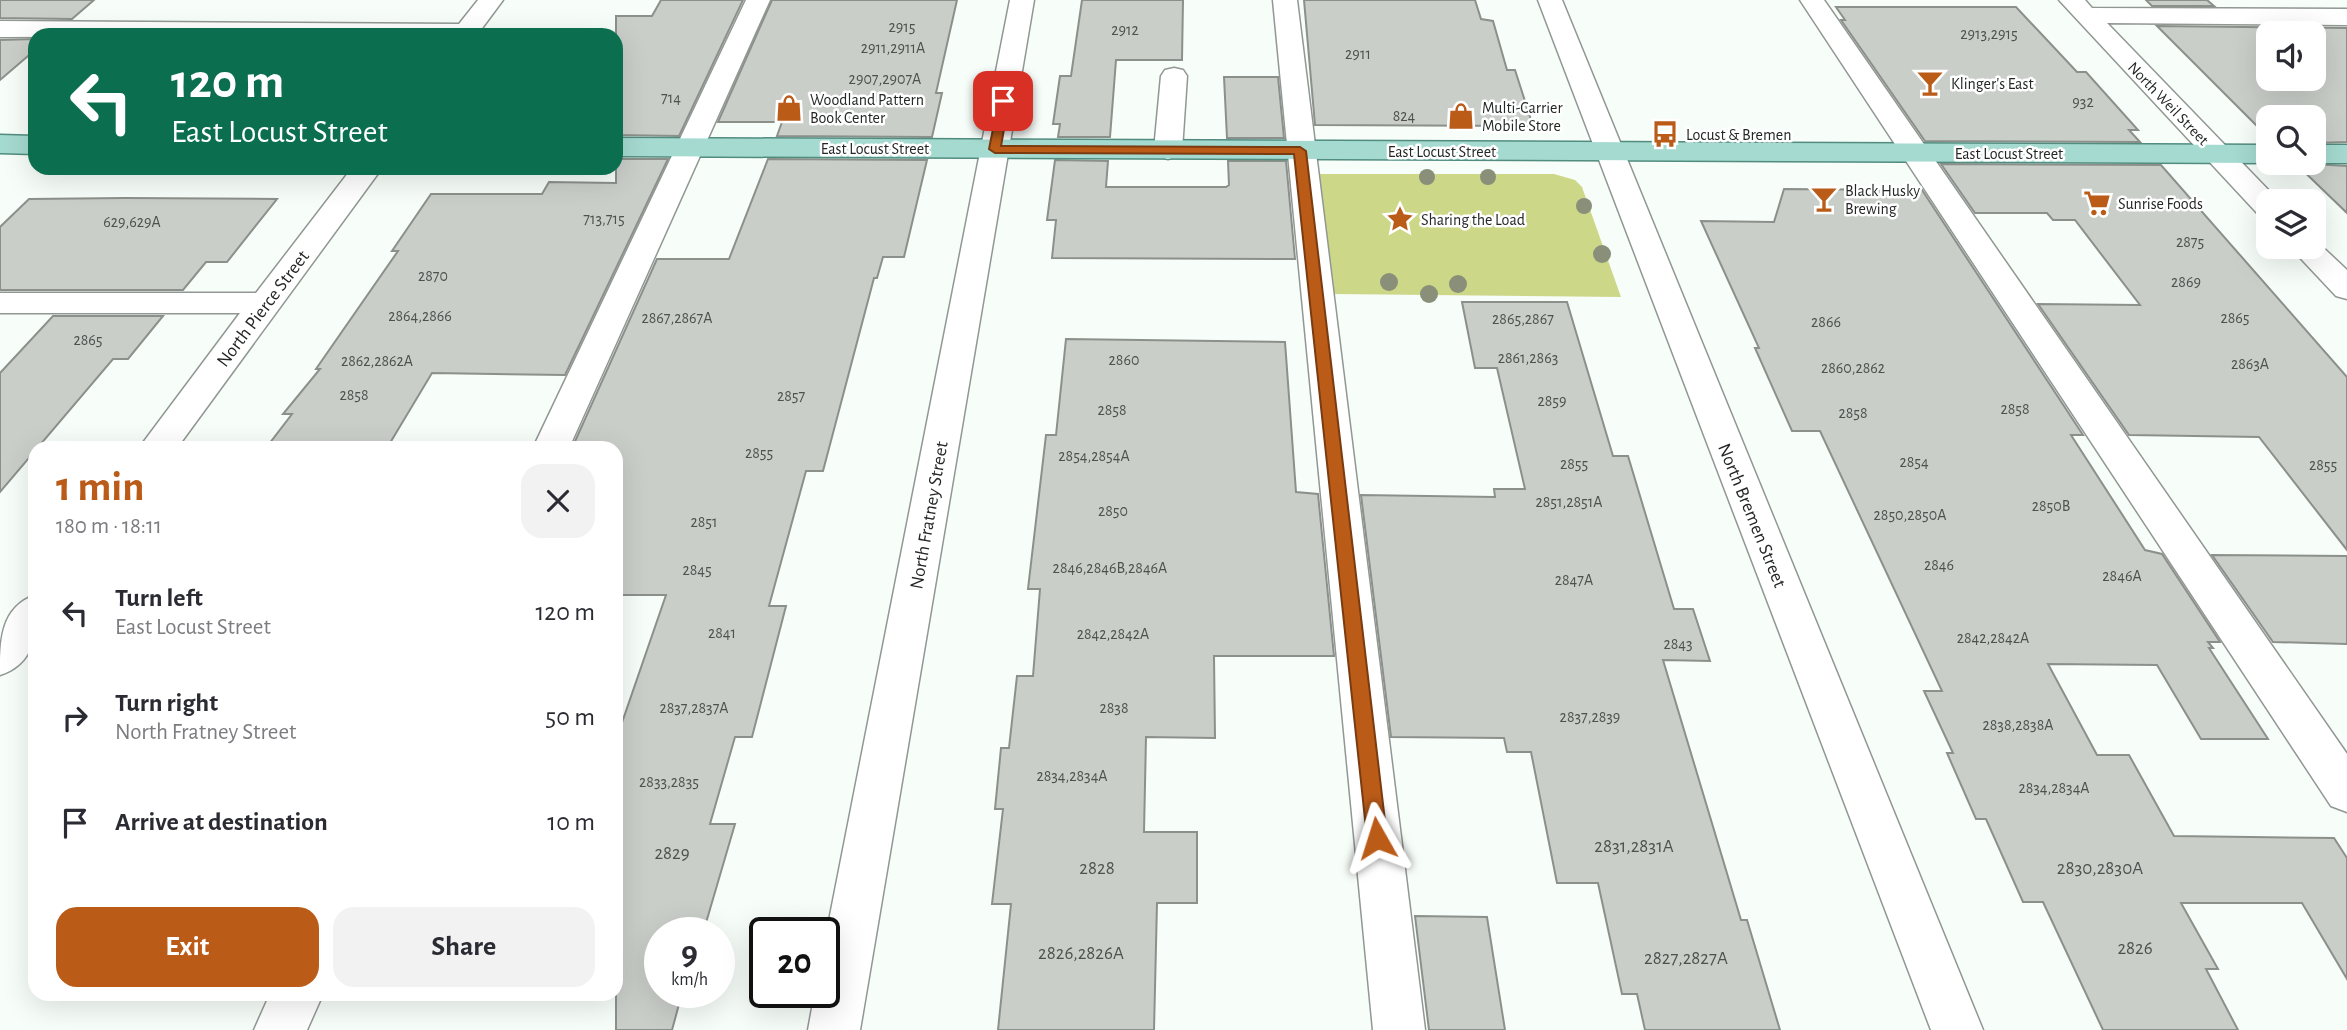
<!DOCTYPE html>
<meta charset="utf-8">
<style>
:root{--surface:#fff;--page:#f2f2f3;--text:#2b2b33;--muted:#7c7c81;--accent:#bb5b18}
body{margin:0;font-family:"Alegreya Sans",sans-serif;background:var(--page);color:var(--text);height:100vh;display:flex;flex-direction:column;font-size:26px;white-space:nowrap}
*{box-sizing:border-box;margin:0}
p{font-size:23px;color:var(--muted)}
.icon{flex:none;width:38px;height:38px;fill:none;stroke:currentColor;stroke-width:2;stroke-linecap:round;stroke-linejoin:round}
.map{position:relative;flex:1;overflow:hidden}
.side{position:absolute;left:28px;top:441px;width:595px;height:560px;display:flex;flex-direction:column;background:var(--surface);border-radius:21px;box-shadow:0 7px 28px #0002}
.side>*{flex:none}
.top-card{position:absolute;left:28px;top:28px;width:595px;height:147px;border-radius:21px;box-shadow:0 7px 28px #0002;background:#0b6e4f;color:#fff;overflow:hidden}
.fabs{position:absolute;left:2256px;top:21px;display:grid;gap:14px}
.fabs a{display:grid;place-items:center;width:70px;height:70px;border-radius:14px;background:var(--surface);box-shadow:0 7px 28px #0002;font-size:35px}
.speed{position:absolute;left:644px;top:917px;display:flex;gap:14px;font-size:35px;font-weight:700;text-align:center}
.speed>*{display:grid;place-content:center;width:91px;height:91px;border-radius:50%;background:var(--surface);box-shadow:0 7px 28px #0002;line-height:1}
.speed small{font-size:18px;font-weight:400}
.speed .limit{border:4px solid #111;border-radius:10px;background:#fff;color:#111}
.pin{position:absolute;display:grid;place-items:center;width:60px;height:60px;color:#fff;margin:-30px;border-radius:14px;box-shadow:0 4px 10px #0006}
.me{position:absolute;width:77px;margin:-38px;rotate:354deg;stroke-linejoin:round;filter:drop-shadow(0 0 5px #0008)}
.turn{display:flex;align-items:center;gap:24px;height:147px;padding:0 28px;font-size:32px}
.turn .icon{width:91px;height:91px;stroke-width:2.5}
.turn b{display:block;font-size:49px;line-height:60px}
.round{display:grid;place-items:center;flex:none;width:74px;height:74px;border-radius:21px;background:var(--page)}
.headline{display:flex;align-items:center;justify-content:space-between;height:119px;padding:0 28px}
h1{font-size:42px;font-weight:700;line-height:52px;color:var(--accent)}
.cta{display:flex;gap:14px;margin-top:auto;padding:14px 28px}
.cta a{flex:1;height:80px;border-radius:21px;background:var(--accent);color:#fff;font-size:28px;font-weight:700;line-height:80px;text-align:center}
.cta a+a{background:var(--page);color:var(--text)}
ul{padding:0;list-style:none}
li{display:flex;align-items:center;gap:21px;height:105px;padding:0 28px}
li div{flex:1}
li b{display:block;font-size:26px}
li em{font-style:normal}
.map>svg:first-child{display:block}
</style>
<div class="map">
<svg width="2347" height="1030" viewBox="0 0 2347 1030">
<rect width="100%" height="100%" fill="#f7fdf9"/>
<path fill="#cdd788" d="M1318,174H1554L1575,180L1582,187L1621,297L1332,294Z"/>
<path fill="#cacec9" stroke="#8c908b" stroke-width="2" fill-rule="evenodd" d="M0,0H94L72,19L0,18Z
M661,0H743L679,136L616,135V16H652Z
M772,0H957L936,93H942L932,137L777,136L782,122H718Z
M1082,0H1183L1182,60H1116L1110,137H1058L1060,124H1053L1060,76H1071Z
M1304,0H1475L1481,19L1493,21L1507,70H1515L1533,126L1315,125Z
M2146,0H2207L2214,6H2152Z
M1836,7H2016L2077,72H2086L2138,130H2129L2140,142L1925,141L1841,20H1845Z
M2157,26L2347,28V142L2314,143V117H2268V137ZM2268,33H2314V79H2268Z
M35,39V50L0,80V40Z
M1224,77H1278L1284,138H1227Z
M616,159H668L565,375L432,373L387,448H266L292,414H283L320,369H316L398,251H392L431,194H542L549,182L616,183Z
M768,159L927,160L904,257H883L877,278H874L823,471H806L769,606H786L752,737H735L710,824H735L703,933H660V992H688L686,998L681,997L672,1030H616V740L666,595H616V448H572L657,259H729Z
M1055,160L1108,161L1106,187H1226L1229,185L1228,161H1286L1295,259L1052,258L1056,220H1047Z
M2295,163L2347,166V213Z
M1941,164L2161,165L2347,377V550L2259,437L2129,435L2038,304L2140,305L2075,220H2053L2047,213H1975Z
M1784,189L1922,190L2083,435H2071L2145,550L2162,554L2220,642H2208L2213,648H2209L2268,739H2201L2157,665L2048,664L2097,755H2129L2174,836L2334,838L2347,858V979L2302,903H2181L2218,969H2206L2238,1030H2103L2043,902H2023L1986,819H1976L1947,753H1953L1924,691H1942L1820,431H1792L1755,348H1759L1701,221L1774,222Z
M29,199L125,198L277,199L227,262H206L183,290H0V227Z
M1462,302H1567L1613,456H1628L1674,609H1693L1710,661L1663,660L1741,920H1747L1780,1030H1645L1637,994H1622L1598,883H1557L1531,752H1507L1504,738L1391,737L1361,495L1495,497L1494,489H1525L1497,368H1475Z
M53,316H163L128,359H113L0,492V373Z
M1066,339L1285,342L1296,492L1318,494L1334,656H1214L1215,738L1146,737L1144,832H1197V903H1157L1154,1030H998L1011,904H992L1003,809H995L1001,748H1009L1017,676H1033L1040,589H1028L1046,435H1056Z
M2212,555L2347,556V644L2273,642Z
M1415,916L1487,917L1505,1030H1429Z"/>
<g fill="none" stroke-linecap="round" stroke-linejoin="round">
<defs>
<path id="minor" d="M478,0H503L477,35L0,37V21L459,24Z
M746,0H770L569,448H533Z
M1010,0H1034L860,1030H808L815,992H824V946Z
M1273,0H1297L1425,1030H1373Z
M1538,0H1562L1983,1030H1931Z
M1800,0H1824L2347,754V812L2331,806Z
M2059,0H2085L2092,8L2347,9V25L2107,23L2279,201H2268V216L2257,213Z
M1174,68L1183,70L1187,76L1182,150L1178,156L1168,159L1158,156L1154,150L1161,76L1165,70Z
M352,168H382L177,448H139L240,313H0V293H256Z
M2314,239L2347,270V299L2336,296L2290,247H2314Z
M35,595C35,629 39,662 0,675C0,641 0,608 35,595Z
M270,994H323L307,1030H254Z"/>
<path id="major" d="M0,135L35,136V154L0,153Z
M616,138L2268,145V163L616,156Z
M2314,145H2347V163H2314Z"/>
</defs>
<use href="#minor" stroke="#919793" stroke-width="3"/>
<use href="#major" stroke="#518c7f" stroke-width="3"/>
<use href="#minor" fill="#fff" fill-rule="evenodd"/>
<use href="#major" fill="#a5dad0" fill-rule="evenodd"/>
</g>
<g fill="#8a8f79">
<circle cx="1427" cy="177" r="8"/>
<circle cx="1488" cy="177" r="8"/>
<circle cx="1584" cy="206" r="8"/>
<circle cx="1602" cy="254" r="9"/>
<circle cx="1389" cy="282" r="9"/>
<circle cx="1458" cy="284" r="9"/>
<circle cx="1429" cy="294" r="9"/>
</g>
<path fill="#bb5b18" stroke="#7a3b10" stroke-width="2" d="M999,99L1009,101L1001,146L1300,147L1306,151L1387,838L1384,844L1377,847L1370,844L1367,838L1294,154L995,153L989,149Z"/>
<defs>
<symbol id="bar-bare" viewBox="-9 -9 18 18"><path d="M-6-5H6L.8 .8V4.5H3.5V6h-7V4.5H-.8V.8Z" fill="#bb5b18" stroke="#fff" stroke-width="2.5" paint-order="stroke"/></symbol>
<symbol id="shop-bare" viewBox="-9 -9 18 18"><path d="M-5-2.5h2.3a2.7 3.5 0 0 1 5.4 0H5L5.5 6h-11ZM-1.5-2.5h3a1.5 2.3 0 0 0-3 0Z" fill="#bb5b18" stroke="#fff" stroke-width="2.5" paint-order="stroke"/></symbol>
<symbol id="bus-bare" viewBox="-9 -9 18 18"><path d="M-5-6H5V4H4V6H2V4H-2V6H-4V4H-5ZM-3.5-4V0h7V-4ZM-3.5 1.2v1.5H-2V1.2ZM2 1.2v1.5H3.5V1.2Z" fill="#bb5b18" stroke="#fff" stroke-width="2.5" paint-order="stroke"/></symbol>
<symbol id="supermarket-bare" viewBox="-9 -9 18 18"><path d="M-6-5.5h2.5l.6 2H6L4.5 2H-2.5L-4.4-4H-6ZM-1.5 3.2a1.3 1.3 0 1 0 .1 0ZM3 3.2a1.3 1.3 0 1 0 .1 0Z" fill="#bb5b18" stroke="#fff" stroke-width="2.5" paint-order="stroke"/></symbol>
<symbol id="sight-bare" viewBox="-9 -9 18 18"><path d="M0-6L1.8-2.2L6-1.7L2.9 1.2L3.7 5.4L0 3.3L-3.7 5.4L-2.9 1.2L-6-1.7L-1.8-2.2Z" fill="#bb5b18" stroke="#fff" stroke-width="2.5" paint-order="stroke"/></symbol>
</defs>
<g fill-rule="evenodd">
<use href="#bar-bare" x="1911" y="64" width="38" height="38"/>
<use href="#shop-bare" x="770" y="89" width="38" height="38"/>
<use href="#shop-bare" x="1442" y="97" width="38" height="38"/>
<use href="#bus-bare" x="1646" y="115" width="38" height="38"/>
<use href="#bar-bare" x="1805" y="180" width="38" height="38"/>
<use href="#supermarket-bare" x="2078" y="184" width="38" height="38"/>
<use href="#sight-bare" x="1381" y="200" width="38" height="38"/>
</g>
<g text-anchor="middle" stroke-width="5" stroke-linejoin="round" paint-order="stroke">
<g font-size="16" fill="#4e514e">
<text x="902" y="32">2915</text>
<text x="1125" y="35">2912</text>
<text x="1989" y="39">2913,2915</text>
<text x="893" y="53">2911,2911A</text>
<text x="1358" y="59">2911</text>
<text x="885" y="84">2907,2907A</text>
<text x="671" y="103">714</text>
<text x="2083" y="107">932</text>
<text x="1404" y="121">824</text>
<text x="604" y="224">713,715</text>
<text x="132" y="227">629,629A</text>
<text x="2190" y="247">2875</text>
<text x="433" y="281">2870</text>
<text x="2186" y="287">2869</text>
<text x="420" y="321">2864,2866</text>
<text x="677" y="323">2867,2867A</text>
<text x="2235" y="323">2865</text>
<text x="1523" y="324">2865,2867</text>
<text x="1826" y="327">2866</text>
<text x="88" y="345">2865</text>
<text x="1528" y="363">2861,2863</text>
<text x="1124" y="365">2860</text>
<text x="377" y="366">2862,2862A</text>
<text x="2250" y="369">2863A</text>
<text x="1853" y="373">2860,2862</text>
<text x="354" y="400">2858</text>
<text x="791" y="401">2857</text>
<text x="1552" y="406">2859</text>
<text x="2015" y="414">2858</text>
<text x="1112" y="415">2858</text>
<text x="1853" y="418">2858</text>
<text x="759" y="458">2855</text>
<text x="1094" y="461">2854,2854A</text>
<text x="1914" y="467">2854</text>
<text x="1574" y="469">2855</text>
<text x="2323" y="470">2855</text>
<text x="1569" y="507">2851,2851A</text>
<text x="2051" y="511">2850B</text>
<text x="1113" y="516">2850</text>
<text x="1910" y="520">2850,2850A</text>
<text x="704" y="527">2851</text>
<text x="1939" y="570">2846</text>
<text x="1110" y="573">2846,2846B,2846A</text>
<text x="697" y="575">2845</text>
<text x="2122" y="581">2846A</text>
<text x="1574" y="585">2847A</text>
<text x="722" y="638">2841</text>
<text x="1113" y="639">2842,2842A</text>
<text x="1993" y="643">2842,2842A</text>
<text x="1678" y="649">2843</text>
<text x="694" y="713">2837,2837A</text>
<text x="1114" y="713">2838</text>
<text x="1590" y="722">2837,2839</text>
<text x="2018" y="730">2838,2838A</text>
<text x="1072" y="781">2834,2834A</text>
<text x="669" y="787">2833,2835</text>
<text x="2054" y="793">2834,2834A</text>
</g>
<g font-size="16" fill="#242725" stroke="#fff" text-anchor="start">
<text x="1951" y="89">Klinger's East</text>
<text x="810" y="105">Woodland Pattern<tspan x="810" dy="18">Book Center</tspan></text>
<text x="1482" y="113">Multi-Carrier<tspan x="1482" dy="18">Mobile Store</tspan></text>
<text x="1686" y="140">Locust &amp; Bremen</text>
<text x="1845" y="196">Black Husky<tspan x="1845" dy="18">Brewing</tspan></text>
<text x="2118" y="209">Sunrise Foods</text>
<text x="1421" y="225">Sharing the Load</text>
</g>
<g font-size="16" fill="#242725" stroke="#fff">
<text transform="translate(2169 103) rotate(46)" y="6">North Weil Street</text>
<text x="875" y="154">East Locust Street</text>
<text x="1442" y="157">East Locust Street</text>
<text x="2009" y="159">East Locust Street</text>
</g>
<g font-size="19" fill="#242725" stroke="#fff">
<text transform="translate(262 308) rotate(-53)" y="7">North Pierce Street</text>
<text transform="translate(928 515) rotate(-80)" y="7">North Fratney Street</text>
<text transform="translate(1753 515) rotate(68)" y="7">North Bremen Street</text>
</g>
<g font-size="19" fill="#4e514e">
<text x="1634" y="852">2831,2831A</text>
<text x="672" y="859">2829</text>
<text x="1097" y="874">2828</text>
<text x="2100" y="874">2830,2830A</text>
<text x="2135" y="954">2826</text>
<text x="1081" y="959">2826,2826A</text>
<text x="1686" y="964">2827,2827A</text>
</g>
</g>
</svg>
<div class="fabs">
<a><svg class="icon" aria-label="sound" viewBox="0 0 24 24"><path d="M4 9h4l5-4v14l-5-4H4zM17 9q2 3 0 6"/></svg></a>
<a><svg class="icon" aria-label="search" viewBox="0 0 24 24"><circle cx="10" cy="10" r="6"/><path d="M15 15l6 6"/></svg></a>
<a><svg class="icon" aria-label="layers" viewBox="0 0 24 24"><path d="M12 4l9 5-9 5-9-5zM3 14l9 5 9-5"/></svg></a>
</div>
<div class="speed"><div>9<small>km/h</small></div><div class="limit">20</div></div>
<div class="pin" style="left:1003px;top:101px;background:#d93025"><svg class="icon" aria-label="arrive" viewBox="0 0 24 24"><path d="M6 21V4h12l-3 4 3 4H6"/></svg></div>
<svg class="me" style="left:1377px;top:838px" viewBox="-20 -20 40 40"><path d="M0-17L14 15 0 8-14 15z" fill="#bb5b18" stroke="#fff" stroke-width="4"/></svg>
<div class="top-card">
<div class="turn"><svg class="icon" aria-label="left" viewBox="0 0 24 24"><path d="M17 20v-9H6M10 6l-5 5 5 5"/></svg><div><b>120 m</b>East Locust Street</div></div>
</div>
<section class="side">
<div class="headline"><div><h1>1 min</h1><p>180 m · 18:11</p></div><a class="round"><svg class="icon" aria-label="close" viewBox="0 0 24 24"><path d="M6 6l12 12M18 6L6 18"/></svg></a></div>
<ul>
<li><svg class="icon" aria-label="left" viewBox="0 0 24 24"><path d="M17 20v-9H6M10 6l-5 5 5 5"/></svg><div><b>Turn left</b><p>East Locust Street</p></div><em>120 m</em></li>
<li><svg class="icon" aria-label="right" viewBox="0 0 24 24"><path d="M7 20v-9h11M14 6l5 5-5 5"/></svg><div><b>Turn right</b><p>North Fratney Street</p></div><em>50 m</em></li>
<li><svg class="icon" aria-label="arrive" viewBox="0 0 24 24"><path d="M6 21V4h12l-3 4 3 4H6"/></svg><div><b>Arrive at destination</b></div><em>10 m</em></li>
</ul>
<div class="cta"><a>Exit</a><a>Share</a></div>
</section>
</div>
